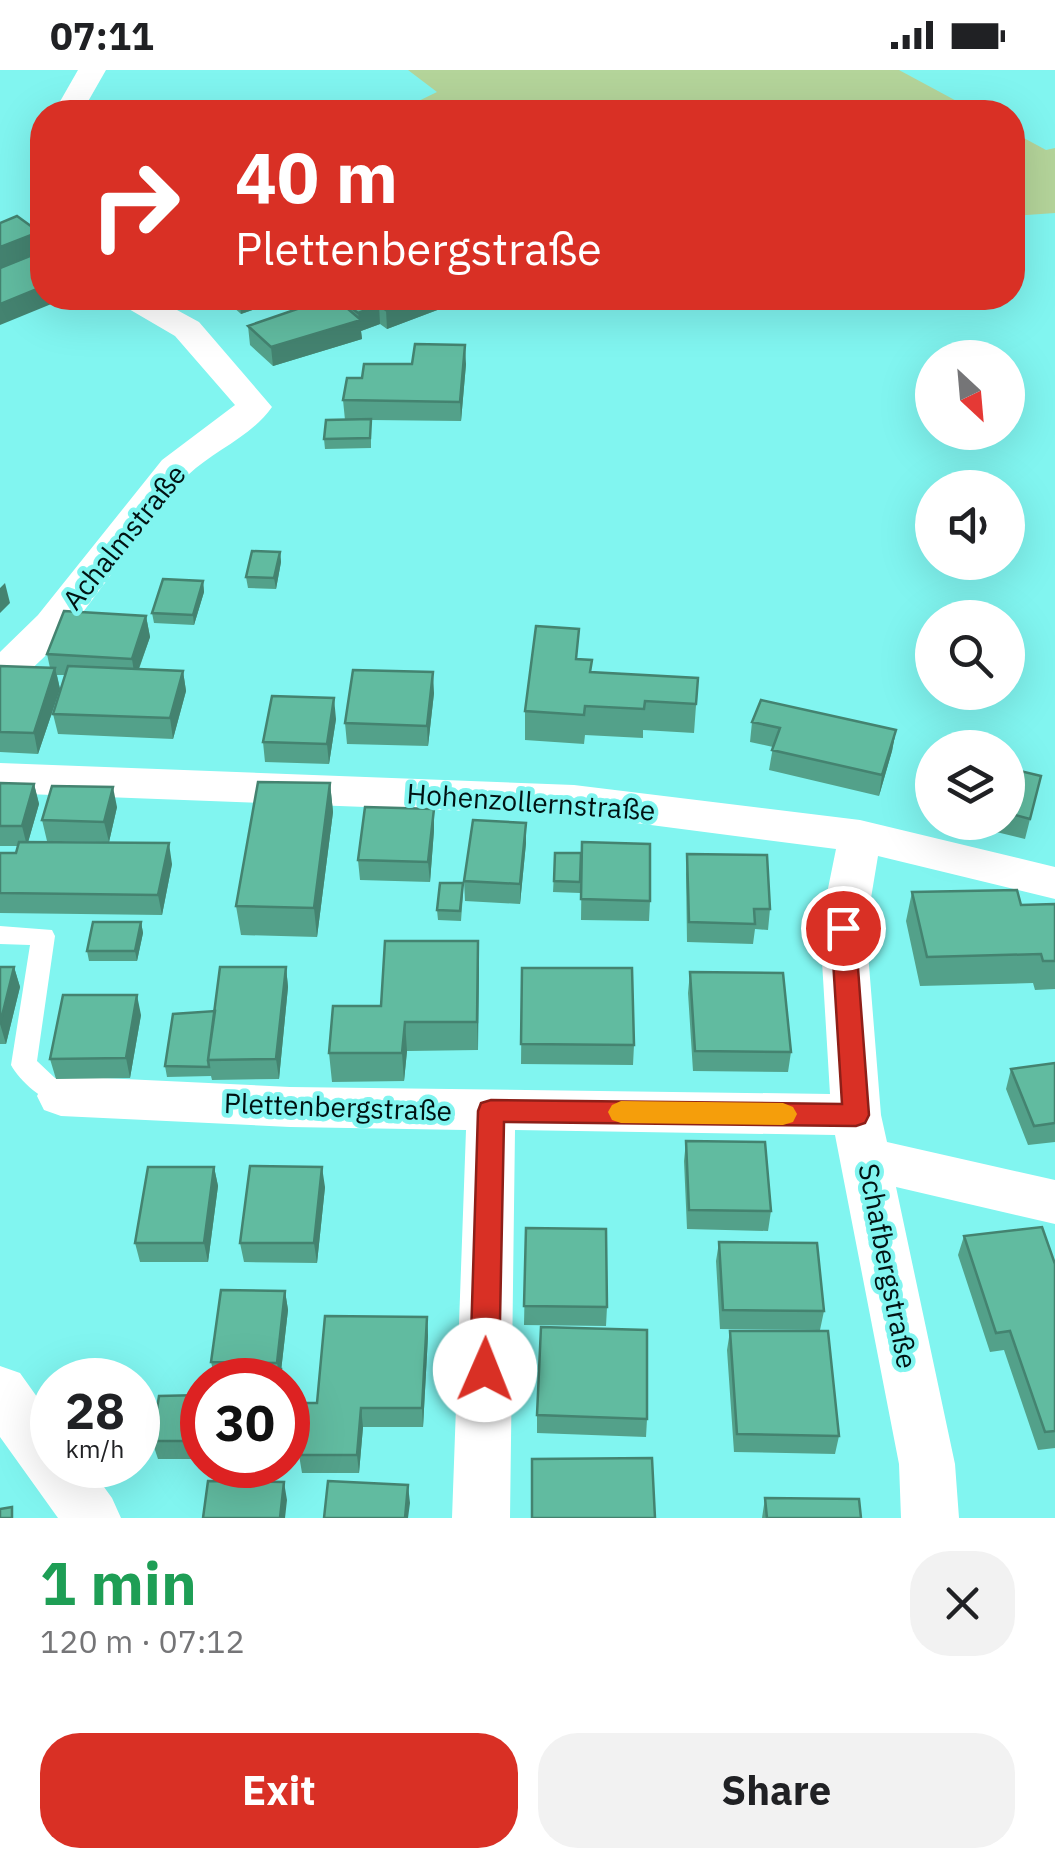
<!DOCTYPE html>
<meta charset="utf-8">
<style>
:root{--surface:#fff;--page:#f2f2f2;--text:#202124;--muted:#757577;--accent:#d93025}
body{margin:0;font-family:"IBM Plex Sans",sans-serif;background:var(--page);color:var(--text);height:100vh;display:flex;flex-direction:column;font-size:38px;white-space:nowrap}
*{box-sizing:border-box;margin:0}
p{font-size:32px;color:var(--muted)}
.icon{flex:none;width:55px;height:55px;fill:none;stroke:currentColor;stroke-width:2;stroke-linecap:round;stroke-linejoin:round}
.map{position:relative;height:1448px;overflow:hidden}
.panel{display:flex;flex-direction:column;background:var(--surface);flex:1}
.panel>*{flex:none}
.hud{position:absolute;left:30px;top:30px;width:995px;height:210px;border-radius:40px;box-shadow:0 10px 40px #0002;background:#d93025;color:#fff;overflow:hidden}
.needle{width:65px;rotate:154deg}
.fabs{position:absolute;left:915px;top:270px;display:grid;gap:20px}
.fabs a{display:grid;place-items:center;width:110px;height:110px;border-radius:50%;background:var(--surface);box-shadow:0 10px 40px #0002;font-size:50px}
.speed{position:absolute;left:30px;top:1288px;display:flex;gap:20px;font-size:50px;font-weight:700;text-align:center}
.speed>*{display:grid;place-content:center;width:130px;height:130px;border-radius:50%;background:var(--surface);box-shadow:0 10px 40px #0002;line-height:1}
.speed small{font-size:25px;font-weight:400}
.speed .limit{border:15px solid #d22;background:#fff;color:#111}
.pin{position:absolute;display:grid;place-items:center;width:85px;height:85px;color:#fff;margin:-42px;border:5px solid #fff;border-radius:50%;box-shadow:0 2px 10px #0007}
.me{position:absolute;width:110px;margin:-55px;rotate:1deg;stroke-linejoin:round;filter:drop-shadow(0 0 8px #0008)}
.turn{display:flex;align-items:center;gap:35px;height:210px;padding:0 40px;font-size:45px}
.turn .icon{width:130px;height:130px;stroke-width:2.5}
.turn b{display:block;font-size:70px;line-height:85px}
.round{display:grid;place-items:center;flex:none;width:105px;height:105px;border-radius:40px;background:var(--page)}
.summary{display:flex;align-items:center;justify-content:space-between;height:170px;padding:0 40px}
h1{font-size:60px;font-weight:700;line-height:75px;color:#1e9e55}
.button{display:flex;gap:20px;margin-top:auto;padding:20px 40px}
.button a{flex:1;height:115px;border-radius:40px;background:var(--accent);color:#fff;font-size:40px;font-weight:700;line-height:115px;text-align:center}
.button a+a{background:var(--page);color:var(--text)}
.status{display:flex;justify-content:space-between;align-items:center;height:70px;padding:0 50px;background:var(--surface);direction:ltr}
.status svg{height:28px;fill:currentColor}
.map>svg:first-child{display:block}
</style>
<div class="status"><b>07:11</b><svg viewBox="0 0 49 12"><path d="M0 12V9h3v3zM5 12V6h3v6zM10 12V3h3v9zM15 12V0h3v12zM26 1h20v11H26zM47 4h2v5h-2z"/></svg></div>
<div class="map">
<svg width="1055" height="1448" viewBox="0 0 1055 1448">
<rect width="100%" height="100%" fill="#81f5f0"/>
<path fill="#b4d49a" d="M408,0H899L977,42H396L437,22Z
M1013,62L1046,80L1055,78V143L1013,146Z"/>
<g fill="none" stroke-linecap="round" stroke-linejoin="round">
<path fill="#fff" fill-rule="evenodd" d="M0,856L52,860L55,866L37,991L74,1026L70,1033C51,1040 20,1012 11,995L30,875L0,874Z"/>
<path fill="#fff" fill-rule="evenodd" d="M78,0H106L82,42H54Z
M117,228H155L199,252L272,337C252,366 213,381 188,405C141,451 57,602 0,618V582L38,545L162,390L235,335L175,266L122,235Z
M0,693L574,715L860,750L1055,797V829L878,786L866,858L881,1045L887,1072L1055,1110V1154L896,1117L955,1394L959,1448H901L899,1394L835,1065L515,1060L510,1448H452L466,1060L290,1057L61,1046L44,1040L37,1026L44,1012L61,1006L290,1017L830,1024L820,858L836,779L574,745L0,723Z
M0,1296L20,1303L52,1348V1395H88L112,1428L121,1448H58L0,1367Z"/>
</g>
<path fill="#53a18a" d="M223,228H284V229L241,244Z
M339,228H440V239L387,259L380,254L361,261L362,269L273,296L250,275L248,256L339,231Z
M466,294L461,351L371,350V378L325,379L324,369L345,350L343,330L362,308Z
M280,482L281,492L276,519L248,518L246,507Z
M203,511L204,522L194,555L154,553L152,543Z
M146,546L150,567L139,599L183,601L186,621L173,669L58,664L53,644L66,605H57L60,619L38,684L0,682V596L50,598L47,584Z
M579,589L591,602L698,608L694,663L643,660V668L585,665L584,674L525,670V641Z
M434,623L428,676L347,674L345,653Z
M336,649L329,694L265,692L263,672Z
M752,652L896,660L892,681L879,726L769,700L773,677L750,672Z
M1008,698L1041,706L1025,769L959,753L1008,752Z
M0,713L34,714L39,734L28,772L172,794L162,845L0,843V783H16L18,776H0Z
M330,713L333,742L317,867L241,865L236,836Z
M117,737L109,772L47,771L42,750Z
M434,760L430,812L360,810L358,790Z
M582,772L650,831L649,851L581,850Z
M526,773L520,834L465,831L464,811Z
M555,783H581L580,823L553,822Z
M687,784L770,839L768,860L755,859L753,874L687,872L686,804Z
M912,822L1021,835L1055,834V919L1035,920L1033,913L920,916L906,851Z
M463,824L461,851L438,850L437,840Z
M141,852L143,863L137,891H89L87,881Z
M478,871V980L407,981L404,1011L332,1012L329,983L381,936Z
M0,897H14L20,917L6,974H0Z
M286,897L288,917L279,1009L212,1010L211,1006L167,1007L165,996L215,941Z
M522,898L634,975L633,995L521,994Z
M690,902L791,982L788,1002L693,1001L688,923Z
M141,945L130,1008L56,1009L50,989Z
M1055,993V1072L1028,1075L1006,1019L1011,999Z
M686,1071L771,1141L768,1161L687,1159L684,1091Z
M214,1097L218,1116L208,1192H140L135,1173Z
M325,1117L317,1193L244,1192L240,1173Z
M526,1158L607,1237L606,1256L524,1255Z
M964,1166L1055,1194V1378L1038,1380L1004,1280L990,1282L958,1185Z
M719,1172L824,1241L820,1260L720,1259L716,1191Z
M285,1221L288,1240L281,1301L283,1310H215L211,1292Z
M427,1247L428,1266L423,1357H363L359,1403H302L299,1385L317,1333Z
M730,1261L839,1366L835,1384L734,1382L727,1280Z
M202,1325V1389H158L152,1371Z
M138,1337L150,1347L145,1385H138Z
M537,1345L647,1349L646,1367L537,1363Z
M765,1428L861,1448H762Z"/>
<path fill="#448370" d="M39,162L42,181L0,198V177Z
M42,217V228H66L0,255V234Z
M239,228H284V229L241,244Z
M420,228H440V239L387,259L386,240Z
M379,235L380,254L361,261L362,269L273,296L271,277L359,250L358,243Z
M465,275L466,294L461,351L460,332Z
M280,482L281,492L276,519L274,508Z
M203,511L204,522L194,555L193,545Z
M5,513L10,533L0,543V518Z
M146,546L150,567L135,609L132,589Z
M55,598L60,619L38,684L34,663Z
M183,601L186,621L173,669L170,648Z
M433,602L434,623L428,676L427,656Z
M334,628L336,649L329,694L327,674Z
M896,660L892,681L879,726L882,705Z
M330,713L333,742L317,867L314,838Z
M34,714L39,734L27,776L22,756Z
M113,717L117,737L109,772L104,752Z
M434,739V760L430,812L428,792Z
M526,753V773L520,834V814Z
M169,773L172,794L162,845L158,825Z
M141,852L143,863L137,891L135,881Z
M478,871L479,900L478,980L477,952Z
M14,897L20,917L6,974L0,954Z
M286,897L288,917L279,1009L276,989Z
M137,925L141,945L130,1008L126,988Z
M405,952L407,981L404,1011L402,983Z
M214,1097L218,1116L208,1192L204,1173Z
M322,1097L325,1117L317,1193L314,1173Z
M285,1221L288,1240L281,1301L283,1310H280L277,1293Z
M427,1247L428,1266L423,1357L422,1338Z
M148,1337L150,1347L145,1385L143,1376Z
M361,1338L363,1357L359,1403L357,1385Z
M284,1412L287,1430L285,1448H280Z
M408,1415L410,1433L408,1448H405Z"/>
<path fill="#61bba0" stroke="#448370" stroke-width="2.5" d="M144,38L146,42H119Z
M17,146L39,162L0,177V153Z
M40,182L42,184V217L0,234V198Z
M329,228H335L361,250L271,277L248,256Z
M339,228H420L386,240L379,235L358,243Z
M415,274L465,275L460,332L343,330L347,308H362L364,294H412Z
M371,349L370,368L324,369L326,350Z
M252,481L280,482L274,508L246,507Z
M163,509L203,511L193,545L152,543Z
M64,541L146,546L132,589L47,584Z
M536,556L579,559L576,589L592,590L590,602L698,608L696,634L645,631L644,639L585,636L584,645L525,641Z
M0,596L55,598L34,663L0,662Z
M68,596L183,601L170,648L53,644Z
M353,600L433,602L427,656L345,653Z
M272,626L334,628L327,674L263,672Z
M761,630L896,660L882,705L772,680L780,658L752,652Z
M1008,698L1041,706L1030,749L1008,743Z
M258,712L330,713L314,838L236,836Z
M0,713L34,714L22,756H0Z
M52,716L113,717L104,752L42,750Z
M365,737L434,739L428,792L358,790Z
M473,750L526,753L520,814L464,811Z
M19,772L169,773L158,825L0,823V783H16Z
M582,772L650,774V831L581,829Z
M555,783H581L580,812L554,811Z
M687,784L767,785L770,839H754L755,854L689,852Z
M440,813H463L460,841L437,840Z
M1017,820L1021,835L1055,834V891H1043L1041,884L927,887L912,822Z
M93,852H141L135,881H87Z
M385,871H478L477,952H405L402,983H329L333,936H381Z
M0,897H14L0,954Z
M220,897H286L276,989L208,990Z
M522,898H632L634,975L521,974Z
M690,902L783,903L791,982L695,981Z
M63,925H137L126,988L50,989Z
M215,941L208,990L209,997L165,996L173,944Z
M1055,993V1053L1034,1056L1011,999Z
M686,1071L765,1072L771,1141L689,1140Z
M250,1096L322,1097L314,1173H240Z
M148,1097H214L204,1173H135Z
M1042,1157L1055,1194V1361L1045,1362L1010,1261L996,1263L964,1166Z
M526,1158L606,1159L607,1237L524,1236Z
M719,1172L817,1173L824,1241L723,1240Z
M221,1220L285,1221L277,1293L211,1292Z
M325,1246L427,1247L422,1338H361L357,1385H299L302,1333H317Z
M541,1257L647,1260V1349L537,1345Z
M730,1261H828L839,1366L737,1364Z
M243,1298L281,1299L280,1310H242Z
M202,1325V1371H152L159,1326Z
M138,1337H148L143,1376H138Z
M652,1388L655,1448H532V1389Z
M208,1411L284,1412L280,1448H203Z
M328,1411L408,1415L405,1448H324Z
M765,1428L859,1429L861,1448H767Z
M12,1437V1448H0V1439Z"/>
<path fill="#d93025" stroke="#8d1f18" stroke-width="2.5" d="M843,849L851,852L855,858L869,1045L865,1053L856,1056L504,1052L499,1300L495,1309L485,1313L474,1309L470,1300L478,1041L481,1033L491,1030L842,1034L831,858L834,852Z"/>
<path fill="#f59e0b" d="M621,1031L783,1033L793,1037L797,1044L793,1052L783,1055L621,1053L612,1050L608,1042L612,1035Z"/>
<g text-anchor="middle" stroke-width="9" stroke-linejoin="round" paint-order="stroke">
<g font-size="28" fill="#001313" stroke="#81f5f0">
<text transform="translate(124 467) rotate(-51)" y="10">Achalmstraße</text>
<text transform="translate(531 732) rotate(4)" y="10">Hohenzollernstraße</text>
<text transform="translate(338 1037) rotate(2)" y="10">Plettenbergstraße</text>
<text transform="translate(888 1196) rotate(79)" y="10">Schafbergstraße</text>
</g>
</g>
</svg>
<div class="fabs">
<a><svg class="needle" viewBox="-14 -14 28 28"><path d="M0-13l5 13h-10z" fill="#e53935"/><path d="M0 13l5-13h-10z" fill="#757577"/></svg></a>
<a><svg class="icon" aria-label="sound" viewBox="0 0 24 24"><path d="M4 9h4l5-4v14l-5-4H4zM17 9q2 3 0 6"/></svg></a>
<a><svg class="icon" aria-label="search" viewBox="0 0 24 24"><circle cx="10" cy="10" r="6"/><path d="M15 15l6 6"/></svg></a>
<a><svg class="icon" aria-label="layers" viewBox="0 0 24 24"><path d="M12 4l9 5-9 5-9-5zM3 14l9 5 9-5"/></svg></a>
</div>
<div class="speed"><div>28<small>km/h</small></div><div class="limit">30</div></div>
<div class="pin" style="left:843px;top:858px;background:#d93025"><svg class="icon" aria-label="arrive" viewBox="0 0 24 24"><path d="M6 21V4h12l-3 4 3 4H6"/></svg></div>
<svg class="me" style="left:485px;top:1300px" viewBox="-20 -20 40 40"><circle r="19" fill="#fff"/><path d="M0-13L10 11 0 6-10 11z" fill="#d93025"/></svg>
<div class="hud">
<div class="turn"><svg class="icon" aria-label="right" viewBox="0 0 24 24"><path d="M7 20v-9h11M14 6l5 5-5 5"/></svg><div><b>40 m</b>Plettenbergstraße</div></div>
</div>
</div>
<section class="panel">
<div class="summary"><div><h1>1 min</h1><p>120 m · 07:12</p></div><a class="round"><svg class="icon" aria-label="close" viewBox="0 0 24 24"><path d="M6 6l12 12M18 6L6 18"/></svg></a></div>
<div class="button"><a>Exit</a><a>Share</a></div>
</section>
